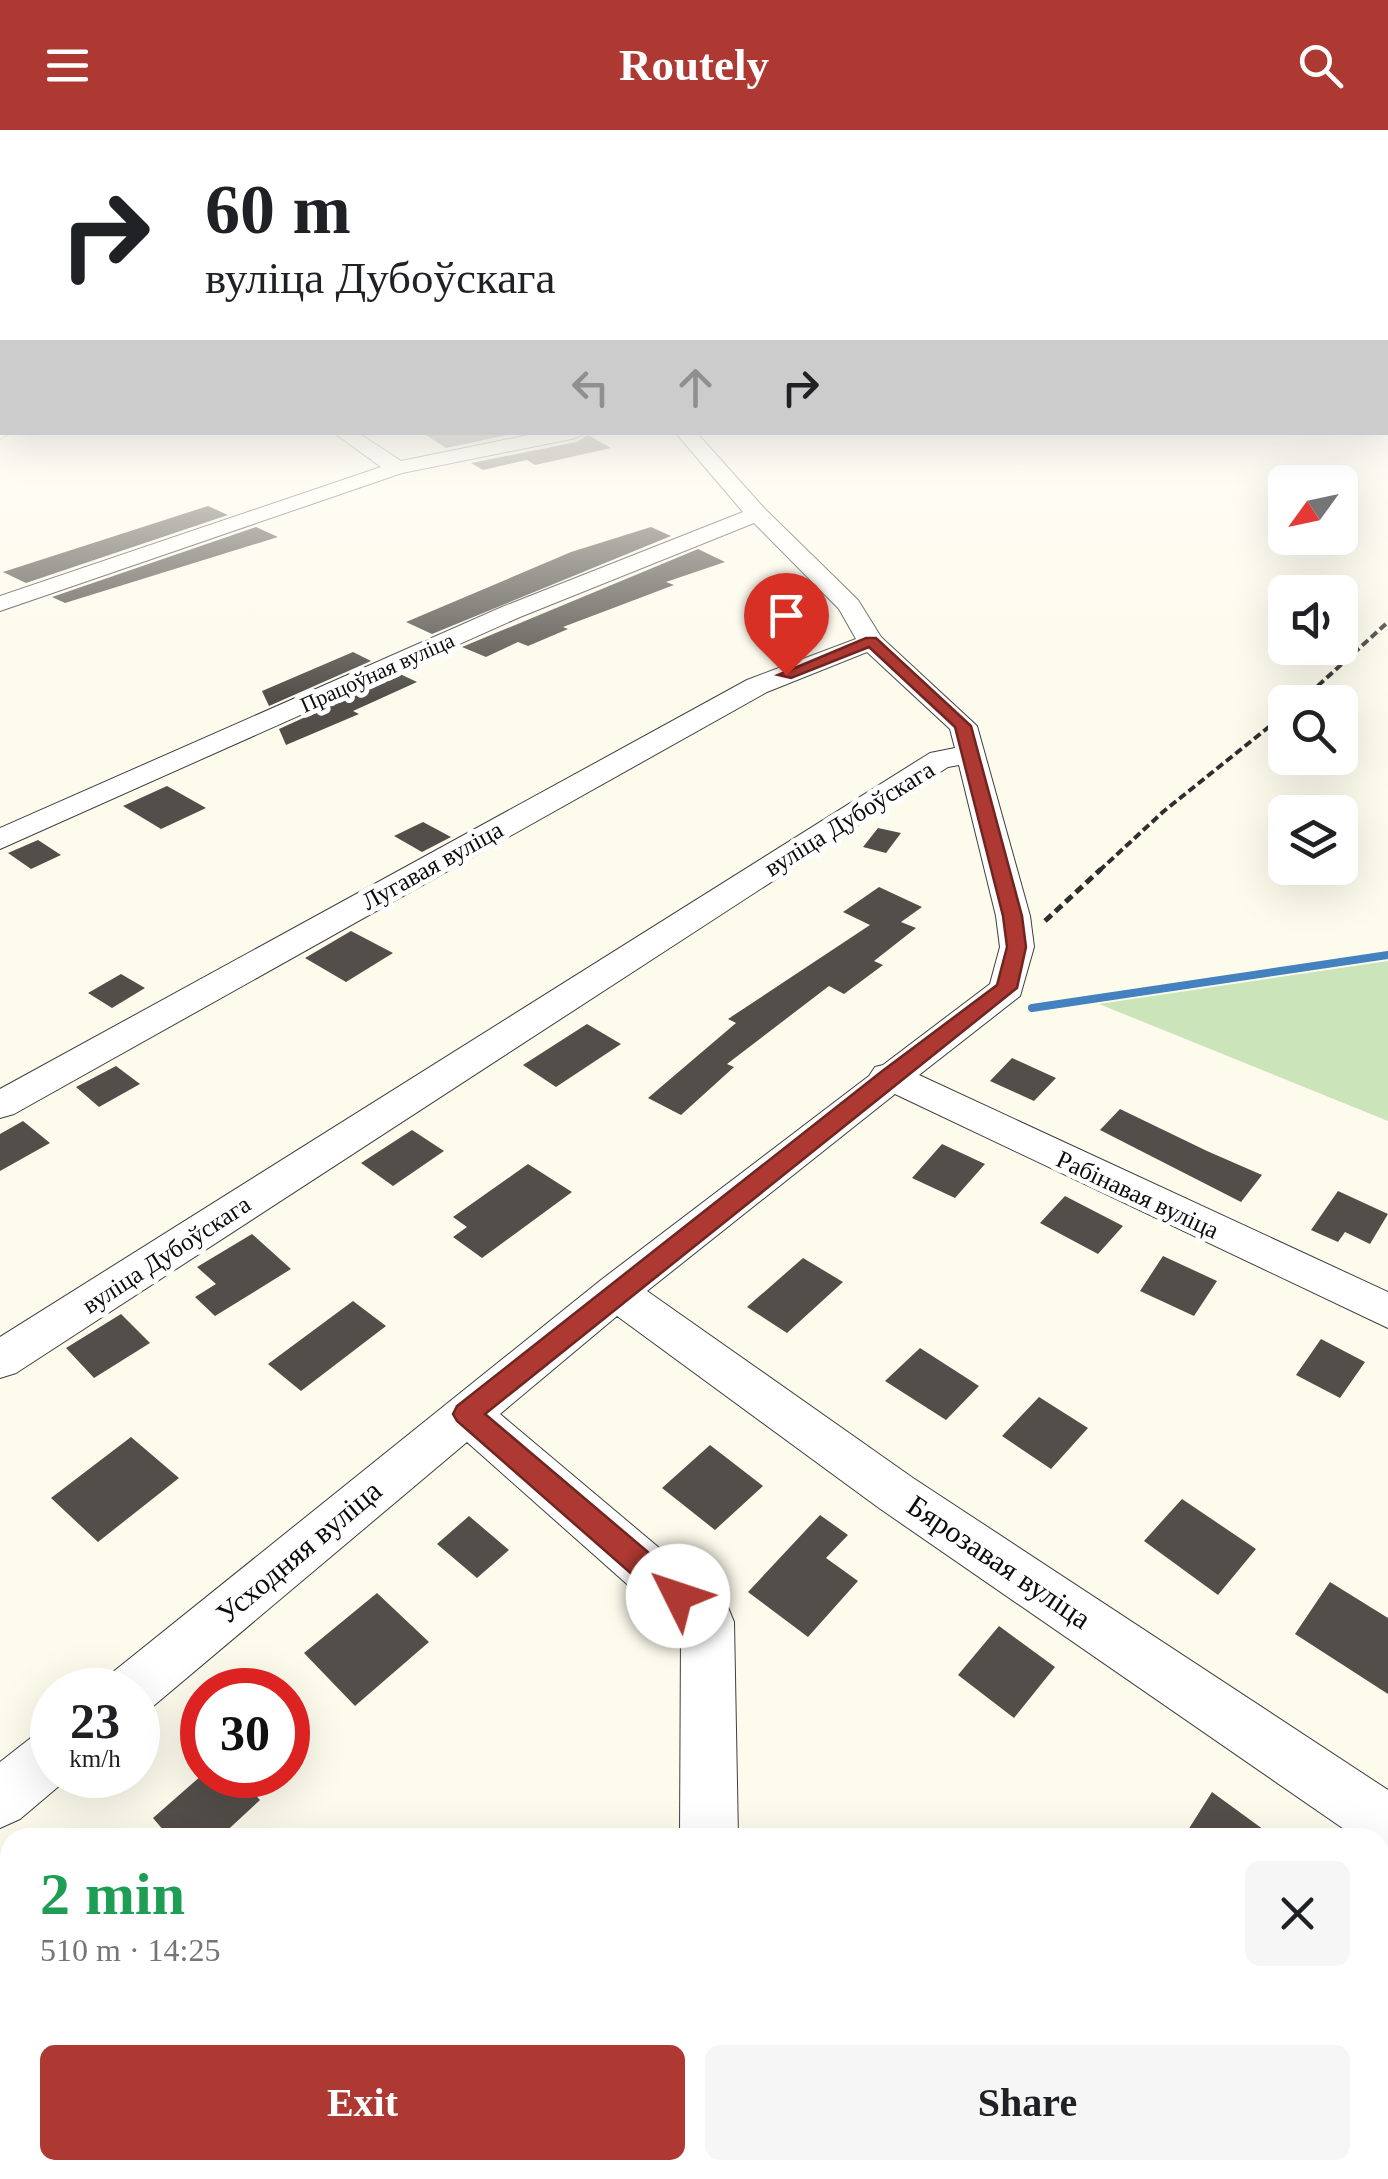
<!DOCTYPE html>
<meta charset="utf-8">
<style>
:root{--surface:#fff;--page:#f6f6f6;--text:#202124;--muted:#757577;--accent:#ad3932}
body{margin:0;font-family:Georgia,serif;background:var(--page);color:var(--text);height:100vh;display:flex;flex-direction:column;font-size:38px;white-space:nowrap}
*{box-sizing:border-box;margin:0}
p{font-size:32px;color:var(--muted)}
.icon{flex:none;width:55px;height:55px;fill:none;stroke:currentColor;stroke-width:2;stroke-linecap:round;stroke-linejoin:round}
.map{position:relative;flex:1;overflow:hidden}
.side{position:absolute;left:0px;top:1698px;width:1390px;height:352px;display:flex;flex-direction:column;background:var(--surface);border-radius:30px 30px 0 0;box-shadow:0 10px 40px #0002}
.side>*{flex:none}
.hud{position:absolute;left:0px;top:0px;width:1390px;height:305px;box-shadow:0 10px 40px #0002;background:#fff;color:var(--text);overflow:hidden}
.needle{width:65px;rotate:237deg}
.tools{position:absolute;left:1268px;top:335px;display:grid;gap:20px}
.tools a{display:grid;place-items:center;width:90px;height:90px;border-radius:15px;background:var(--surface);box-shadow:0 10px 40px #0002;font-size:50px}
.speed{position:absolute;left:30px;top:1538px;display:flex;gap:20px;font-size:50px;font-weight:700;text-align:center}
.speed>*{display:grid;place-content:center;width:130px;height:130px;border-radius:50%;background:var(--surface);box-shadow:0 10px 40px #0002;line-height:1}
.speed small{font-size:25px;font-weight:400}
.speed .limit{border:15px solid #d22;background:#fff;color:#111}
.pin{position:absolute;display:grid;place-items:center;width:85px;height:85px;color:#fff;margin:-102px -42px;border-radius:50% 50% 50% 0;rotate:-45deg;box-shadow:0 0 10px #0007}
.pin .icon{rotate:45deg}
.me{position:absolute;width:110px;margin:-55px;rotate:311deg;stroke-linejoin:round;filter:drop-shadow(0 0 8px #0008)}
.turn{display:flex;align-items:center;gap:35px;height:210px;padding:0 40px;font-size:45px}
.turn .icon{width:130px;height:130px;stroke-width:2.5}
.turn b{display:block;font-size:70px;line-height:85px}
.lanes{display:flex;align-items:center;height:95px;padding:0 40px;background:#0003;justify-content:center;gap:50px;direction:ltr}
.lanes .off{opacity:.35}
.round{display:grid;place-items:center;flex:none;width:105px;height:105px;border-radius:15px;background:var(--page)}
.head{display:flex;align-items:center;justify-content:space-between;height:170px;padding:0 40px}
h1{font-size:60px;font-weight:700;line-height:75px;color:#1e9e55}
.action{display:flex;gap:20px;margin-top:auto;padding:20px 40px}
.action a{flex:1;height:115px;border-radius:15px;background:var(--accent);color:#fff;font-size:40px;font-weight:700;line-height:115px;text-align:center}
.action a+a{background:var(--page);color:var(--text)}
header{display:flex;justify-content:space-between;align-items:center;height:130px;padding:0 40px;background:var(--accent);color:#fff;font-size:45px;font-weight:700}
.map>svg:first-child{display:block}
</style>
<header><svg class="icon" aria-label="menu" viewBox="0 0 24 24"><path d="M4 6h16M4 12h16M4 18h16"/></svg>Routely<svg class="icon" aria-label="search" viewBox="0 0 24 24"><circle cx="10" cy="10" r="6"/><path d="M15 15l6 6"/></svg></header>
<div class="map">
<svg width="1388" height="2049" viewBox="0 0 1388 2049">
<rect width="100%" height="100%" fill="#fdfbec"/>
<path fill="#cbe4b9" d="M1388,831V991L1099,874Z"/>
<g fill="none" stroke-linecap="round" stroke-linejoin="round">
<path stroke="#4482bf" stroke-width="8" d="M1032,878L1388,825"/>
</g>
<path fill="#534e49" d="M421,302H522L446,318Z
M588,305L611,318L535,335L527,330L483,340L471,333L577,312Z
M208,376L228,385L26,453L3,442Z
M256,397L278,407L65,473L52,467Z
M651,397L671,406L432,504L406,492L571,422Z
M698,419L725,432L666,452L674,455L563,497L568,499L528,516L518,512L486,527L462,517Z
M353,522L371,531L269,576L262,561Z
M400,544L417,552L353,581L359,584L286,615L279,599Z
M167,656L206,678L161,699L123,676Z
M423,692L451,707L422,722L394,706Z
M878,698L901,703L886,723L863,717Z
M38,710L61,725L31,739L8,723Z
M879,757L922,777L901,792L916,798L874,831L883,835L844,864L829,856L727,934L734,937L681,985L648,968L736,893L728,889L870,795L843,782Z
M351,801L393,823L346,852L305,828Z
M121,844L145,858L112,878L88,863Z
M587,894L621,914L556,957L523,935Z
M1012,928L1056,948L1034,971L990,951Z
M116,936L140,954L99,977L76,957Z
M1120,979L1207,1021L1262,1045L1241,1072L1100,1000Z
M23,991L50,1013L0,1041V1004Z
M412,1000L444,1021L393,1056L361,1033Z
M942,1014L985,1034L955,1068L912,1048Z
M528,1034L572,1062L482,1128L453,1107L467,1097L453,1087Z
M1338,1061L1388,1084L1370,1114L1345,1102L1338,1112L1311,1100Z
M1065,1066L1123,1096L1098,1124L1040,1093Z
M252,1104L291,1139L215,1186L195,1167L216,1154L197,1137Z
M1163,1126L1217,1151L1194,1186L1140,1161Z
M803,1128L843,1152L787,1203L747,1177Z
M353,1171L386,1196L301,1261L268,1234Z
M121,1184L150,1213L94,1248L66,1218Z
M1321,1209L1365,1232L1340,1268L1296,1245Z
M920,1218L979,1256L946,1290L885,1251Z
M1039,1267L1088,1298L1051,1339L1002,1306Z
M131,1307L179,1348L98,1412L51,1368Z
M710,1315L763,1356L715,1400L662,1358Z
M1182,1369L1256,1419L1218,1465L1144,1411Z
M820,1385L848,1405L826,1428L858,1451L808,1507L748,1462Z
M469,1386L509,1420L477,1448L437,1414Z
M1330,1452L1388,1488V1564L1295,1504Z
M377,1463L429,1512L355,1576L304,1523Z
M999,1496L1055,1537L1014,1588L958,1545Z
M202,1645H237L260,1670L219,1708H170L153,1688Z
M1212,1662L1275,1708H1183Z"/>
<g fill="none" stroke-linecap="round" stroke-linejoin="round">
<defs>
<path id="minor" d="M0,296L2,302H12L0,309Z
M333,302H357L401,331L543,302H586L576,308L402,343L0,481V466L381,337Z
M675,302H696L765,379L858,470L881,507L977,596L1030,786L1034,817L1020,866L919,945L1388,1162V1198L895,964L647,1161L913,1348L1388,1660V1723L1380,1720V1708H1357L879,1378L617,1186L500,1284L727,1475L734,1492L738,1708H680L681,1502L467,1312L151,1578L138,1583V1560H105L113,1542L601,1150L869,946L875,937L883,935L990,854L1000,817L996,786L959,635L948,637L16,1243L0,1248V1207L930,623L955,618L950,599L867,522L767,562L14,984L0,988V959L747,550L856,509L839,479L754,393L520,487L0,719V698L502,477L743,382Z
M52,1599V1645H72L20,1689L0,1698V1632L32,1607Z
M1380,1976L1388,1980V2049L1365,2040H1380Z
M641,2040H712L708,2049H637Z"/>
</defs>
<use href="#minor" stroke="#3f3f3f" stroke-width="2"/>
<path stroke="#2e2e2e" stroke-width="4" stroke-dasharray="8 4" stroke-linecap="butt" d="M1300,572L1388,492
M1099,741L1164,681L1285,584"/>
<path stroke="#2e2e2e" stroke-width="5" stroke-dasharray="9 5" stroke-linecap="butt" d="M1045,791L1101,739"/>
<use href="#minor" fill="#fff" fill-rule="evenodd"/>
</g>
<linearGradient id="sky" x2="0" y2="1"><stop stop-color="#94c1eb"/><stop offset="0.49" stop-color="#fefdf6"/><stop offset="1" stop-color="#fefdf6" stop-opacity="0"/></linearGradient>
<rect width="1388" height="568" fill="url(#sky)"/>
<path fill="#ad3932" stroke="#702520" stroke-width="2.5" d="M866,508H876L971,596L1022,786L1026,817L1017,858L485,1284L688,1456L693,1466L688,1475L678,1479L667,1475L457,1291L453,1284L457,1276L881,942L997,855L1007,817L1003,786L955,597L869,517L791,548L778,545Z"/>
<g text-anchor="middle" stroke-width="10" stroke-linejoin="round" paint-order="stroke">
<g font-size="22" fill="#0c0c0c" stroke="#fff">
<text transform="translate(377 542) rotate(-24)" y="8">Працоўная вуліца</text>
</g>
<g font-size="25" fill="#0c0c0c" stroke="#fff">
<text transform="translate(849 688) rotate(-32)" y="9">вуліца Дубоўскага</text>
<text transform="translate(432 735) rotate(-29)" y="9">Лугавая вуліца</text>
<text transform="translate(1138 1064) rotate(25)" y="9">Рабінавая вуліца</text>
<text transform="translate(166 1124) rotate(-33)" y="9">вуліца Дубоўскага</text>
</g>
<g font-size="30" fill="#0c0c0c" stroke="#fff">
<text transform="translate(299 1422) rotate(-40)" y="10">Усходняя вуліца</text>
<text transform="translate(999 1432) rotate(34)" y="10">Бярозавая вуліца</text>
</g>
</g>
</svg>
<div class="tools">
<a><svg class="needle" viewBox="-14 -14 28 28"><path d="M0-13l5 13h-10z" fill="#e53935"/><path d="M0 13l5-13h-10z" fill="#757577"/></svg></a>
<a><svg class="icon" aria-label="sound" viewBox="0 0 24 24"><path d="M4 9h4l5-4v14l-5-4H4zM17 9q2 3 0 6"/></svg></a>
<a><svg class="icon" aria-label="search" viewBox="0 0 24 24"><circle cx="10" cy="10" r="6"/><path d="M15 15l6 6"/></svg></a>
<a><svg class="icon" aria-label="layers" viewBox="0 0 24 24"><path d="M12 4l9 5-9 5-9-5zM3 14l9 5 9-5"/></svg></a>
</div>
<div class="speed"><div>23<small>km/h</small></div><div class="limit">30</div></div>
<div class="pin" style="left:786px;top:545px;background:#d93025"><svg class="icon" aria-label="arrive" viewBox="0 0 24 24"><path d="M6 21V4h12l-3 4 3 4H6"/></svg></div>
<svg class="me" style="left:678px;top:1466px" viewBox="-20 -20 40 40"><circle r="19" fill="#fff"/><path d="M0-13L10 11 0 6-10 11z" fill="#ad3932"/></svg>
<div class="hud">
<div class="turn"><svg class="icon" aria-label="right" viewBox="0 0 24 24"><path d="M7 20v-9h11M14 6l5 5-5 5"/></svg><div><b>60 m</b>вуліца Дубоўскага</div></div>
<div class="lanes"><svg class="icon off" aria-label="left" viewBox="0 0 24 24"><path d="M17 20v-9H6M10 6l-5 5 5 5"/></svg><svg class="icon off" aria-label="ahead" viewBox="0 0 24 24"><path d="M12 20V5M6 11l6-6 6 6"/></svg><svg class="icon" aria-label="right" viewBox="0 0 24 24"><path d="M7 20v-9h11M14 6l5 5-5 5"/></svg></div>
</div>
<section class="side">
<div class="head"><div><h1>2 min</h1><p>510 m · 14:25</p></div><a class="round"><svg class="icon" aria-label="close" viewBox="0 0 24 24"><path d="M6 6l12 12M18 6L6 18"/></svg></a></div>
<div class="action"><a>Exit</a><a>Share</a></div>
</section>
</div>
